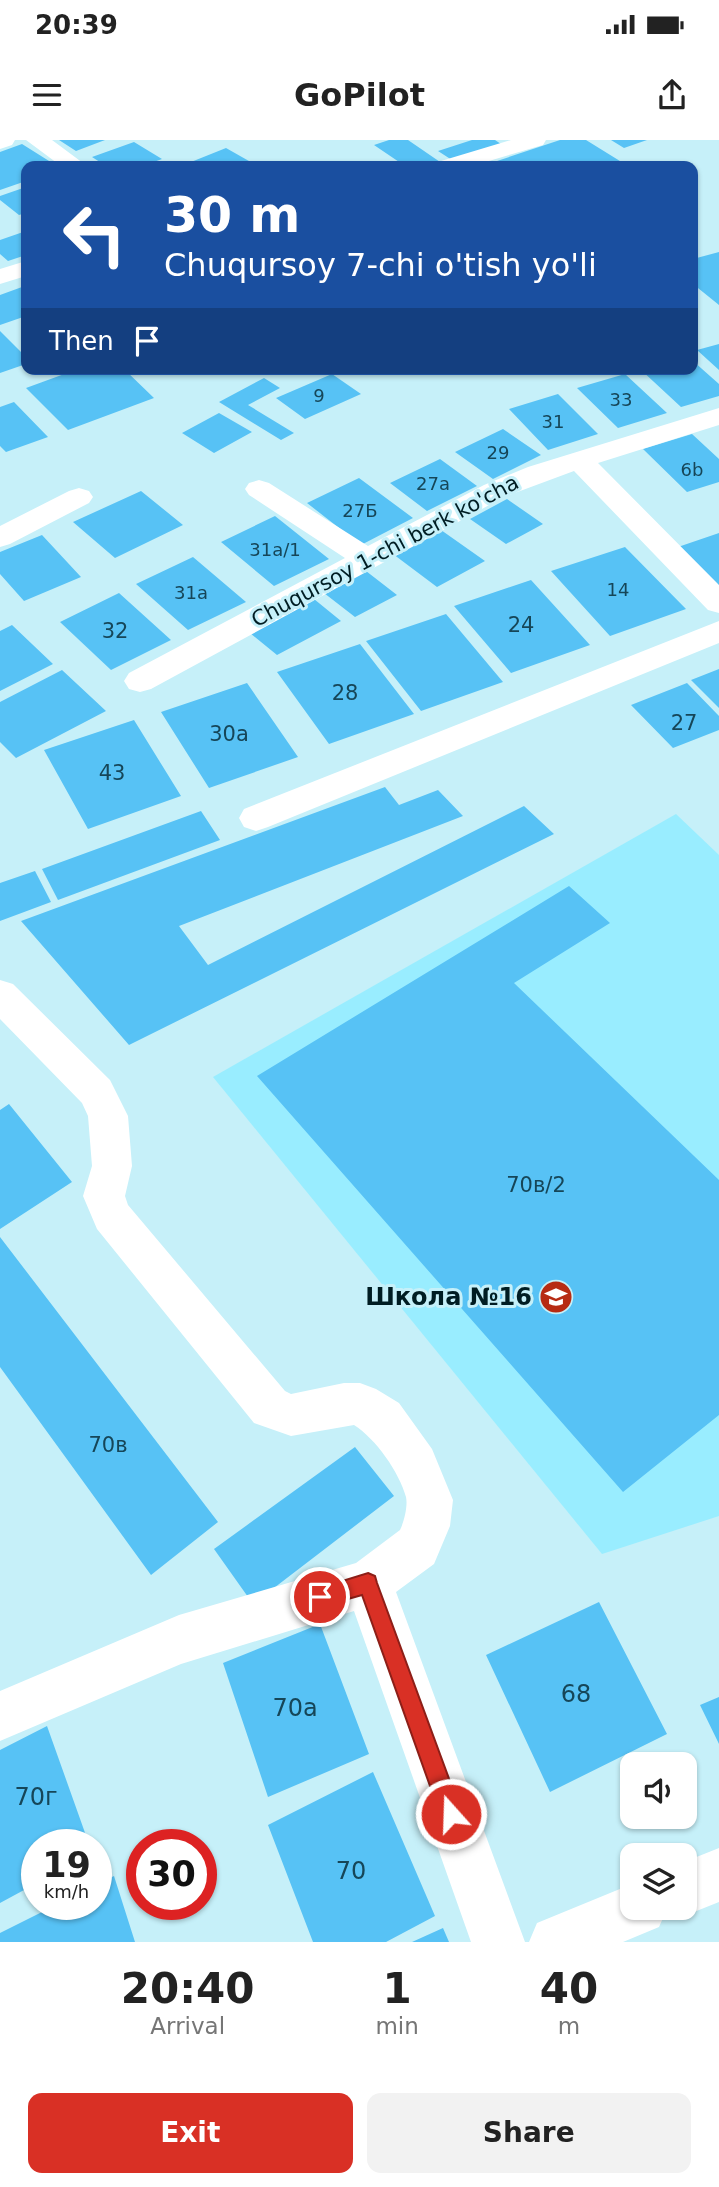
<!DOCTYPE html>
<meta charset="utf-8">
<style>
:root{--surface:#fff;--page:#f2f2f2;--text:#222;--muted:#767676;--accent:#d93025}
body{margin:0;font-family:"DejaVu Sans",sans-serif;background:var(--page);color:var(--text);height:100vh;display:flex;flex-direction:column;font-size:26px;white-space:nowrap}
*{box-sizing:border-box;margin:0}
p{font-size:23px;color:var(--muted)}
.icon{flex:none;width:38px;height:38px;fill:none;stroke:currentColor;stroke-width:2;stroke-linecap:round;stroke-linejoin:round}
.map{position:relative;height:1802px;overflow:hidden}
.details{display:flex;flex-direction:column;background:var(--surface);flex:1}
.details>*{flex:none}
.banner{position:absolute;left:21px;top:21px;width:677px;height:214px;border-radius:14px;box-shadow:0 2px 5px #0004;background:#1a4fa0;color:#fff;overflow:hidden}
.tools{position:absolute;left:620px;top:1612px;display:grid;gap:14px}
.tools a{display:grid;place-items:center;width:77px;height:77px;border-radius:14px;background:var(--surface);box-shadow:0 2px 5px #0004;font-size:35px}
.speed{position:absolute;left:21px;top:1689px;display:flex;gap:14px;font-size:35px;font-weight:700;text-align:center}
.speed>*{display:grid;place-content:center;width:91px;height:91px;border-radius:50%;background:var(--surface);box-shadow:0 2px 5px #0004;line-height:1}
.speed small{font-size:18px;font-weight:400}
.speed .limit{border:10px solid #d22;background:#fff;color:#111}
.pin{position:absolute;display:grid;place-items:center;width:60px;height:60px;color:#fff;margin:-30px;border:4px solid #fff;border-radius:50%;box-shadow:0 2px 7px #0007}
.me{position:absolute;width:77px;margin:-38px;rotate:340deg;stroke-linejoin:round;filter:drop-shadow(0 0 5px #0008)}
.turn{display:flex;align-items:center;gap:24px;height:147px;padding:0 28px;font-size:32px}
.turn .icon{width:91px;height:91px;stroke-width:2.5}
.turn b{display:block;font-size:49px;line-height:60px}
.then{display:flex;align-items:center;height:66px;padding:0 28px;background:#0003;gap:14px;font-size:26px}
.eta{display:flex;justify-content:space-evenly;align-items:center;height:119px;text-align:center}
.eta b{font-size:42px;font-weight:800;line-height:49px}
.action{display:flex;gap:14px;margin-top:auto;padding:14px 28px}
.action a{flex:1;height:80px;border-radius:14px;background:var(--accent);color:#fff;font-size:28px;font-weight:800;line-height:80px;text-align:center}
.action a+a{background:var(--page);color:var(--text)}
.status{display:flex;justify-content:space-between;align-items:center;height:49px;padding:0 35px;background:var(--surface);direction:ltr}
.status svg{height:19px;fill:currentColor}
header{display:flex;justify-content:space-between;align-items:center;height:91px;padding:0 28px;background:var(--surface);font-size:32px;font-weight:800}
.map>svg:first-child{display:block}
</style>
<div class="status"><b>20:39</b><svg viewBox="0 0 49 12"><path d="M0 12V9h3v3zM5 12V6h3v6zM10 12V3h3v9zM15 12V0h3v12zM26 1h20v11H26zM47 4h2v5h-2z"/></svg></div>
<header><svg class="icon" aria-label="menu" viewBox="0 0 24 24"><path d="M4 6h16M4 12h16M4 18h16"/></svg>GoPilot<svg class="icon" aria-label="share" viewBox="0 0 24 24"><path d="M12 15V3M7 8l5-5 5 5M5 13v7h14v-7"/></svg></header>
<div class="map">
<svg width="719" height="1802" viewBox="0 0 719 1802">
<rect width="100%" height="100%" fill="#c6f0f9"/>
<path fill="#99edff" d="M676,674L719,715V1376L602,1414L213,937Z"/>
<path fill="#57c2f5" d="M59,0H105L76,11Z
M389,0H408L443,24L434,26H405L374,5Z
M472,0H495L504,6L455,22L438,11Z
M560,0H586L628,26H482Z
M611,0H647L624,8Z
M134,2L162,19L143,26H106L92,17Z
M22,4L57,26H26V41L0,50V12Z
M226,8L258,26H190L186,24Z
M26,47V73L19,75L0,60V56Z
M26,91V115L8,121L0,114V100Z
M719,112V165L693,144V119Z
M22,147L26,151V176L0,185V155Z
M0,191L26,217V224L0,233Z
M719,204V230L697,210Z
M693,221L719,244V256L681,267L640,229H693Z
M78,229H124L154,258L68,290L26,248Z
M332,234L361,254L305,279L276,258Z
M625,234L667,273L618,288L577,248Z
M264,238L280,248L248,265L294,293L281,300L219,262Z
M558,254L598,294L548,310L509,269Z
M14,262L48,297L6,312L0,306V267Z
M219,273L252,292L214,313L182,293Z
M503,289L541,315L493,339L455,312Z
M692,294L719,319V342L687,352L643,309Z
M440,319L477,346L427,371L390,343Z
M359,338L413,378L361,405L307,363Z
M141,351L183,385L115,418L73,382Z
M507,359L543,384L506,404L470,379Z
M275,376L329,419L274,446L221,402Z
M441,390L485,421L437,447L393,414Z
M719,393V447L678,407Z
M42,395L81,437L24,461L0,434V412Z
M625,407L686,469L610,496L551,431Z
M193,417L246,462L188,490L136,444Z
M366,431L397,455L355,477L324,453Z
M531,440L590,505L511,533L454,466Z
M119,453L171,500L111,530L60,482Z
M314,459L341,481L277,515L250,493Z
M446,474L503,542L421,571L366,501Z
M12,485L53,524L0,551V491Z
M360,504L414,574L329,604L277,532Z
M719,529V568L691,540Z
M62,530L106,571L16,618L0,602V562Z
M247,543L298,617L209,648L161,572Z
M687,543L719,576V590L673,608L631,565Z
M134,580L181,656L88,689L44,610Z
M385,647L399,665L438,650L463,676L179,786L208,825L524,666L554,694L129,905L21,781Z
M201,671L220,700L58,760L42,729Z
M35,731L51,762L0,781V743Z
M569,746L610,783L514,843L719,1040V1275L623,1352L257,936Z
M9,964L72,1042L0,1089V970Z
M0,1097L218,1382L151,1435L0,1227Z
M355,1307L394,1356L253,1464L214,1409Z
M599,1462L667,1594L550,1652L486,1515Z
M320,1484L369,1614L268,1657L223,1523Z
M719,1557V1604L700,1565Z
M47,1586L89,1704H37V1743L0,1763V1610Z
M373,1632L435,1776L386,1802H313L268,1685Z
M114,1736L135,1802H0V1793L58,1764H96V1745Z
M443,1788L449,1802H412Z"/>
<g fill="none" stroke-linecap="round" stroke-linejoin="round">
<path fill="#fff" fill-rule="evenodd" d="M0,0H15L12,5L0,9Z
M26,0H52L87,26H61Z
M511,0H546L543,5L472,26H438L441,21Z
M26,121V136L0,144V129Z
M719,268V285L598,323L719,445V473L708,470L574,331L504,357L151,549L140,552L129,549L124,541L129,533L345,418L249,355L245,349L249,343L259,340L269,343L368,406L484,345L528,327Z
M79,348L89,351L93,357L89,363L10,404L0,407V386L69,351Z
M719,481V503L268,687L256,691L244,687L239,678L244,669Z
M0,840L13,844L110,940L128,976L132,1026L125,1056L128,1065L285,1251L291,1254L344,1243H360L376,1249L399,1263L432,1309L453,1360L450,1386L434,1424L396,1452L525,1802H471L354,1471L181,1524L0,1601V1551L179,1475L356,1423L400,1390C404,1382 408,1366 406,1357C399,1332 376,1299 354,1285L291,1296L254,1283L97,1089L83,1056L92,1026L88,976L82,963L0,879Z
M719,1708V1762L684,1776L667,1769L659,1787L623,1802H529L537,1783L632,1744V1768H684V1722Z"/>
</g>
<path fill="#d93025" stroke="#8d1f18" stroke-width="2" d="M368,1433L375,1436L377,1443L462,1674L459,1682L451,1685L444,1682L440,1674L362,1455L320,1467L313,1464L310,1457L313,1450Z"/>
<defs>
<symbol id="school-disc" viewBox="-11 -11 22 22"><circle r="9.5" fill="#b72b13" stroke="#c6f0f9"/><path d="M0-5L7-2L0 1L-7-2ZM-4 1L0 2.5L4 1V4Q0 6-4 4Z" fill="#fff"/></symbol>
</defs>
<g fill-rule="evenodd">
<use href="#school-disc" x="537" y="1138" width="38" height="38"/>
</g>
<g text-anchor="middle" stroke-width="6" stroke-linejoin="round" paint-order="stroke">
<g font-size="18" fill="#164658">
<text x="319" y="262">9</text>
<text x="621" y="266">33</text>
<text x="553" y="288">31</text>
<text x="498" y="319">29</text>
<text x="692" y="336">6b</text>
<text x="433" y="350">27a</text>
<text x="360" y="377">27Б</text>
<text x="275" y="416">31a/1</text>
<text x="618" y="456">14</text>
<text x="191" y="459">31a</text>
</g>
<g font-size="21" fill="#001d23" stroke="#c6f0f9">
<text transform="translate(385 411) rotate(-28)" y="7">Chuqursoy 1-chi berk ko'cha</text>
</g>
<g font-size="21" fill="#164658">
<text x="521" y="492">24</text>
<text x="115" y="498">32</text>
<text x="345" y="560">28</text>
<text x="684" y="590">27</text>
<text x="229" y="601">30a</text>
<text x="112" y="640">43</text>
<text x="536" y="1052">70в/2</text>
<text x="108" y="1312">70в</text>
</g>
<g font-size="24" font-weight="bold" fill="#001d23" stroke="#c6f0f9" text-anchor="end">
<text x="532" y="1165">Школа №16</text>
</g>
<g font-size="24" fill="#164658">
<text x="576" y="1562">68</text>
<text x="295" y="1576">70a</text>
<text x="36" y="1665">70г</text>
<text x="351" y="1739">70</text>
</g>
</g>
</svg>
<div class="tools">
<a><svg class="icon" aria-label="sound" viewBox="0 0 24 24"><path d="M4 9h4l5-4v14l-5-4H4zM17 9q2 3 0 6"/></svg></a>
<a><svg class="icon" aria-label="layers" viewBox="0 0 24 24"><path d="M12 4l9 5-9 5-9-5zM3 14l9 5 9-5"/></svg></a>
</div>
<div class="speed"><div>19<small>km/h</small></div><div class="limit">30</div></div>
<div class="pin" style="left:320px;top:1457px;background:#d93025"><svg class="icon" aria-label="arrive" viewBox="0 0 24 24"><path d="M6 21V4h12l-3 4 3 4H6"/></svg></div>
<svg class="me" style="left:451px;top:1674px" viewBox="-20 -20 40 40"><circle r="17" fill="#d93025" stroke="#fff" stroke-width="3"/><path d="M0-11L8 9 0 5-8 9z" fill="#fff"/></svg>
<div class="banner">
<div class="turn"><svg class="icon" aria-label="left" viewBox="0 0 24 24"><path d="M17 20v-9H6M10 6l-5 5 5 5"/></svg><div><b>30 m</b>Chuqursoy 7-chi o'tish yo'li</div></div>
<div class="then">Then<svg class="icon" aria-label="arrive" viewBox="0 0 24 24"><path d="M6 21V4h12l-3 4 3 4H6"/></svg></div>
</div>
</div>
<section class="details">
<div class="eta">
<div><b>20:40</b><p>Arrival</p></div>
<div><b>1</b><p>min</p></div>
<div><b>40</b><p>m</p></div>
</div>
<div class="action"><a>Exit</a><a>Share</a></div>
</section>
